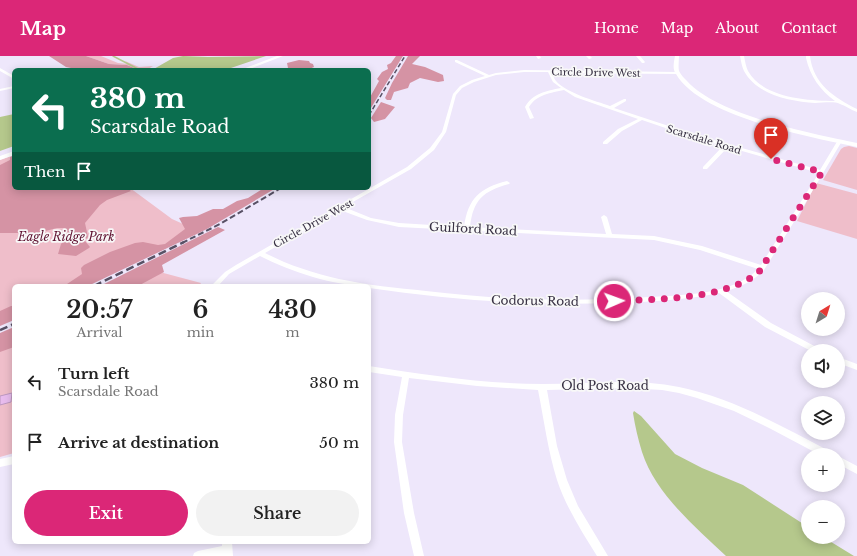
<!DOCTYPE html>
<meta charset="utf-8">
<style>
:root{--surface:#fff;--page:#f2f2f2;--text:#222;--muted:#767676;--accent:#db2777}
body{margin:0;font-family:"Libre Baskerville",serif;background:var(--page);color:var(--text);height:100vh;display:flex;flex-direction:column;font-size:15px;white-space:nowrap}
*{box-sizing:border-box;margin:0}
p{font-size:13px;color:var(--muted)}
.icon{flex:none;width:22px;height:22px;fill:none;stroke:currentColor;stroke-width:2;stroke-linecap:round;stroke-linejoin:round}
.map{position:relative;flex:1;overflow:hidden}
.side{position:absolute;left:12px;top:228px;width:359px;height:260px;display:flex;flex-direction:column;background:var(--surface);border-radius:6px;box-shadow:0 2px 10px #0003}
.side>*{flex:none}
.guide{position:absolute;left:12px;top:12px;width:359px;height:122px;border-radius:6px;box-shadow:0 2px 10px #0003;background:#0b6e4f;color:#fff;overflow:hidden}
.needle{width:26px;rotate:38deg}
.buttons{position:absolute;left:801px;top:236px;display:grid;gap:8px}
.buttons a{display:grid;place-items:center;width:44px;height:44px;border-radius:50%;background:var(--surface);box-shadow:0 2px 10px #0003;font-size:20px}
.pin{position:absolute;display:grid;place-items:center;width:34px;height:34px;color:#fff;margin:-41px -17px;border-radius:50% 50% 50% 0;rotate:-45deg;box-shadow:0 0 4px #0007}
.pin .icon{rotate:45deg}
.me{position:absolute;width:44px;margin:-22px;rotate:88deg;stroke-linejoin:round;filter:drop-shadow(0 0 3px #0008)}
.turn{display:flex;align-items:center;gap:14px;height:84px;padding:0 12px;font-size:18px}
.turn .icon{width:52px;height:52px;stroke-width:2.5}
.turn b{display:block;font-size:28px;line-height:34px}
.then{display:flex;align-items:center;height:38px;padding:0 12px;background:#0003;gap:8px;font-size:15px}
.eta{display:flex;justify-content:space-evenly;align-items:center;height:68px;text-align:center}
.eta b{font-size:24px;font-weight:600;line-height:28px}
.action{display:flex;gap:8px;margin-top:auto;padding:8px 12px}
.action a{flex:1;height:46px;border-radius:24px;background:var(--accent);color:#fff;font-size:16px;font-weight:600;line-height:46px;text-align:center}
.action a+a{background:var(--page);color:var(--text)}
ul{padding:0;list-style:none}
li{display:flex;align-items:center;gap:12px;height:60px;padding:0 12px}
li div{flex:1}
li b{display:block;font-size:15px}
li em{font-style:normal}
header{display:flex;align-items:center;gap:24px;box-sizing:border-box;height:56px;padding:0 20px;background:var(--accent);color:#fff}
header strong{font-size:19px}
nav{display:flex;gap:22px;margin-inline-start:auto;font-size:14px}
.map>svg:first-child{display:block}
</style>
<header>
<strong>Map</strong>
<nav><a>Home</a><a>Map</a><a>About</a><a>Contact</a></nav>
</header>
<div class="map">
<svg width="857" height="500" viewBox="0 0 857 500">
<rect width="100%" height="100%" fill="#eee7fb"/>
<path fill="#efbeca" d="M86,0H101L118,7L128,8L125,5L139,11L153,10C146,15 142,14 135,11L139,14L127,9L109,8Z
M849,90L857,92V134L823,124L841,93L844,91Z
M14,99V132H130L172,163L201,176L84,230H14V262L0,269V104Z
M816,127L857,138V183L797,165Z
M141,211L201,227L199,230H102Z
M14,273V397L0,401V280Z"/>
<path fill="#d593a4" d="M49,0H86L109,8L127,9L139,14H81L66,11Z
M396,0H403L369,55V43L379,25L377,23L382,16L388,13L387,9L391,7Z
M408,0H420L412,8L425,11L443,19L444,25L438,26L420,22L410,27L408,32L394,36L391,44H387L385,42L392,27Z
M299,4L309,5L310,7L313,8L314,11L307,14L288,12L287,7Z
M381,46L395,51L385,63L374,66L371,62Z
M14,100V132H127L131,135L107,144L100,149L85,167L88,181L86,183L82,178L71,180L64,172H57L38,177H0V109L10,104V101Z
M264,132H276L207,173L111,219L88,230H64L82,218L81,212L84,209L110,196L135,187L143,186L158,189L165,188L185,173L179,162L183,161L197,160L213,153H223L237,145L248,142Z
M218,171L225,174L162,209L164,216L138,230H100Z
M65,183L85,185L90,191L89,192L76,200L58,198L61,188Z
M11,250H14V264L0,270V255Z
M14,271V291L0,296V277Z"/>
<path fill="#b5c88c" d="M183,0L208,1L266,0L225,14H152L173,2Z
M14,58V90L0,95V61Z
M634,355L641,360L675,398L702,412L743,429L808,471V481H823L854,500H726C695,471 655,437 642,396C638,383 635,370 633,357Z"/>
<g fill="none" stroke-linecap="round" stroke-linejoin="round">
<path stroke="#b5c88c" stroke-width="1.5" d="M113,0L140,14"/>
</g>
<path fill="#e8bcee" stroke="#bc98c0" d="M12,337L11,346L0,349V340Z"/>
<g fill="none" stroke-linecap="round" stroke-linejoin="round">
<path fill="#fff" fill-rule="evenodd" d="M536,0H540L541,2L538,3Z
M586,0H590L592,2L589,3Z
M636,0H640L645,6L644,7H642Z
M740,0H744C745,5 746,11 748,15C763,42 807,45 835,45C820,34 810,20 806,2V0H810C813,28 835,42 857,53V56C851,54 846,50 840,48C834,45 823,47 815,47C790,45 757,39 744,15C742,11 741,5 740,0Z
M455,4H457L489,19L496,17L524,14L678,16H679V18L552,17C553,19 554,23 556,25C566,37 596,45 610,50L624,43H626V45L614,52L696,79L820,114L838,84H842V85L797,161L764,214C754,225 740,231 726,235L771,267L820,293L821,295H811L765,271L719,237C685,244 649,246 614,247C531,250 450,244 369,232V230C333,230 292,216 260,200L229,218L218,230H211L225,216L236,209L407,111L430,92L442,76L453,38L460,30L472,24L485,20L455,6ZM524,16H548L553,26L561,32C546,35 533,37 525,51L530,63L534,62L529,51C537,38 551,37 564,34L575,41L638,63L618,73L603,86V88H607L622,75L642,64L692,81L723,90L703,111V113H707L728,91L819,117L761,209L702,190L654,180L612,178L607,161L604,159L601,161L606,178L470,171C473,144 483,135 509,128L510,127L507,125C480,132 468,142 464,171L399,167L371,162L344,151L411,113L434,94L446,76L456,39L462,32L474,26L496,19ZM340,154L367,164L399,171L654,184L700,194L758,213C734,239 682,239 649,241C574,246 500,244 426,235C397,232 367,229 339,223C313,217 288,209 265,197Z
M0,12L14,20V23L0,15Z
M14,30V32L0,35V33Z
M838,301L857,308V314L838,307Z
M369,310C427,319 485,328 543,328C588,328 634,322 679,331C733,342 783,371 831,396L833,399H820L771,373L734,355L697,342L679,337L662,334L628,332L547,334L557,390L567,424L578,450L608,500H597C582,476 566,451 557,424C548,395 544,364 538,334L477,330L409,322L403,359L402,386L414,457L424,500H414L404,457L394,386L395,359L402,321L369,316Z
M14,400V408L0,411V403Z
M838,400L857,410V418L838,408Z
M222,486H232L233,500H193L194,497L198,495L222,490Z"/>
<path fill="#fff" fill-rule="evenodd" d="M277,0H283L247,14H240Z
M675,0H679C679,5 678,10 679,15C681,19 684,22 687,25C719,60 810,77 857,87V91C810,81 701,61 676,18C672,13 674,6 675,0Z
M14,95V99L0,104V100Z"/>
<path stroke="#585165" stroke-width="1.5" stroke-dasharray="4.5 2.5" stroke-linecap="butt" d="M369,59L405,0"/>
<path stroke="#585165" stroke-width="2" stroke-dasharray="6 3" stroke-linecap="butt" d="M182,187L220,168L281,132"/>
<path stroke="#585165" stroke-width="2.5" stroke-dasharray="8 4" stroke-linecap="butt" d="M94,230L184,186
M0,274L14,268"/>
</g>
<g fill="none" stroke-linecap="round" stroke-linejoin="round">
<path stroke="#db2777" stroke-width="7" stroke-dasharray="0 12.6" d="M614,245C657,243 725,244 759,216L822,116L771,103"/>
</g>
<g text-anchor="middle" stroke-width="3.5" stroke-linejoin="round" paint-order="stroke">
<g font-size="10" fill="#373043" stroke="#f8f8f8">
<text transform="translate(596 16) rotate(1)" y="4">Circle Drive West</text>
<text transform="translate(704 83) rotate(17)" y="4">Scarsdale Road</text>
<text transform="translate(313 167) rotate(-29)" y="4">Circle Drive West</text>
</g>
<g font-size="12" fill="#373043" stroke="#f8f8f8">
<text transform="translate(473 173) rotate(3)" y="4">Guilford Road</text>
<text transform="translate(535 245) rotate(1)" y="4">Codorus Road</text>
<text x="605" y="334">Old Post Road</text>
</g>
<g font-size="12" font-style="italic" fill="#5f1130" stroke="#f8f8f8">
<text x="66" y="185">Eagle Ridge Park</text>
</g>
</g>
</svg>
<div class="buttons">
<a><svg class="needle" viewBox="-14 -14 28 28"><path d="M0-13l5 13h-10z" fill="#e53935"/><path d="M0 13l5-13h-10z" fill="#767676"/></svg></a>
<a><svg class="icon" aria-label="sound" viewBox="0 0 24 24"><path d="M4 9h4l5-4v14l-5-4H4zM17 9q2 3 0 6"/></svg></a>
<a><svg class="icon" aria-label="layers" viewBox="0 0 24 24"><path d="M12 4l9 5-9 5-9-5zM3 14l9 5 9-5"/></svg></a>
<a>+</a>
<a>−</a>
</div>
<div class="pin" style="left:771px;top:103px;background:#d93025"><svg class="icon" aria-label="arrive" viewBox="0 0 24 24"><path d="M6 21V4h12l-3 4 3 4H6"/></svg></div>
<svg class="me" style="left:614px;top:245px" viewBox="-20 -20 40 40"><circle r="17" fill="#db2777" stroke="#fff" stroke-width="3"/><path d="M0-11L8 9 0 5-8 9z" fill="#fff"/></svg>
<div class="guide">
<div class="turn"><svg class="icon" aria-label="left" viewBox="0 0 24 24"><path d="M17 20v-9H6M10 6l-5 5 5 5"/></svg><div><b>380 m</b>Scarsdale Road</div></div>
<div class="then">Then<svg class="icon" aria-label="arrive" viewBox="0 0 24 24"><path d="M6 21V4h12l-3 4 3 4H6"/></svg></div>
</div>
<section class="side">
<div class="eta">
<div><b>20:57</b><p>Arrival</p></div>
<div><b>6</b><p>min</p></div>
<div><b>430</b><p>m</p></div>
</div>
<ul>
<li><svg class="icon" aria-label="left" viewBox="0 0 24 24"><path d="M17 20v-9H6M10 6l-5 5 5 5"/></svg><div><b>Turn left</b><p>Scarsdale Road</p></div><em>380 m</em></li>
<li><svg class="icon" aria-label="arrive" viewBox="0 0 24 24"><path d="M6 21V4h12l-3 4 3 4H6"/></svg><div><b>Arrive at destination</b></div><em>50 m</em></li>
</ul>
<div class="action"><a>Exit</a><a>Share</a></div>
</section>
</div>
